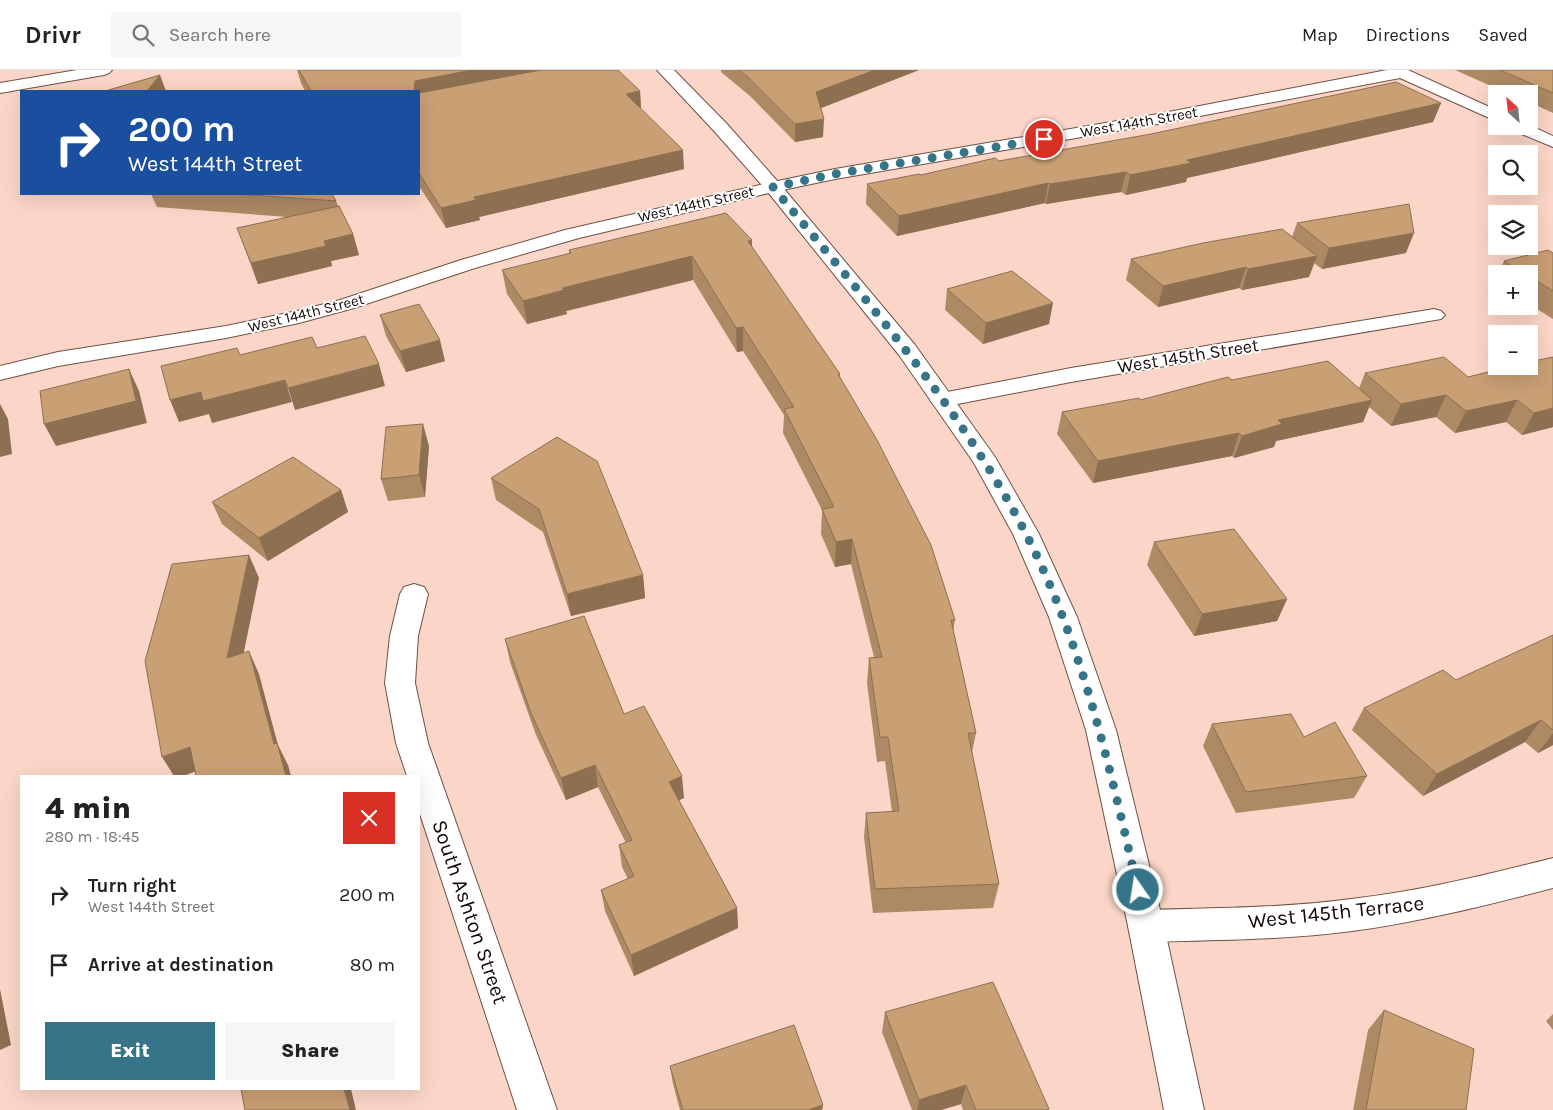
<!DOCTYPE html>
<meta charset="utf-8">
<style>
:root{--surface:#fff;--page:#f6f6f6;--text:#222;--muted:#767676;--line:#e0e0e0;--accent:#357489}
body{margin:0;font-family:Karla,sans-serif;background:var(--page);color:var(--text);height:100vh;display:flex;flex-direction:column;font-size:19px;white-space:nowrap}
*{box-sizing:border-box;margin:0}
p{font-size:16px;color:var(--muted)}
.icon{flex:none;width:28px;height:28px;fill:none;stroke:currentColor;stroke-width:2;stroke-linecap:round;stroke-linejoin:round}
.map{position:relative;flex:1;overflow:hidden}
.side{position:absolute;left:20px;top:705px;width:400px;height:315px;display:flex;flex-direction:column;background:var(--surface);border-radius:0px;box-shadow:0 5px 20px #0002}
.side>*{flex:none}
.hud{position:absolute;left:20px;top:20px;width:400px;height:105px;border-radius:0px;box-shadow:0 5px 20px #0002;background:#1a4fa0;color:#fff;overflow:hidden}
.needle{width:32px;rotate:333deg}
.tools{position:absolute;left:1488px;top:15px;display:grid;gap:10px}
.tools a{display:grid;place-items:center;width:50px;height:50px;border-radius:0px;background:var(--surface);box-shadow:0 5px 20px #0002;font-size:25px}
.pin{position:absolute;display:grid;place-items:center;width:42px;height:42px;color:#fff;margin:-21px;border:2px solid #fff;border-radius:50%;box-shadow:0 1px 5px #0007}
.me{position:absolute;width:55px;margin:-28px;rotate:347deg;stroke-linejoin:round;filter:drop-shadow(0 0 4px #0008)}
.turn{display:flex;align-items:center;gap:18px;height:105px;padding:0 25px;font-size:22px}
.turn .icon{width:65px;height:65px;stroke-width:2.5}
.turn b{display:block;font-size:35px;line-height:42px}
.round{display:grid;place-items:center;flex:none;width:52px;height:52px;border-radius:0px;background:var(--page)}
.head{display:flex;align-items:center;justify-content:space-between;height:85px;padding:0 25px}
h1{font-size:30px;font-weight:800;line-height:38px}
.cta{display:flex;gap:10px;margin-top:auto;padding:10px 25px}
.cta a{flex:1;height:58px;border-radius:0px;background:var(--accent);color:#fff;font-size:20px;font-weight:800;line-height:58px;text-align:center}
.cta a+a{background:var(--page);color:var(--text)}
ul{padding:0;list-style:none}
li{display:flex;align-items:center;gap:15px;height:70px;padding:0 25px}
li div{flex:1}
li b{display:block;font-size:19px}
li em{font-style:normal}
header{display:flex;align-items:center;gap:30px;box-sizing:border-box;height:70px;padding:0 25px;background:var(--surface);border-bottom:1px solid var(--line)}
header strong{font-size:24px}
nav{display:flex;gap:28px;margin-inline-start:auto;font-size:18px}
.search{width:350px;height:45px;background:var(--page);display:flex;align-items:center;gap:12px;box-sizing:border-box;padding:0 18px;border-radius:0px;color:var(--muted);font-size:19px}
.map>svg:first-child{display:block}
</style>
<header>
<strong>Drivr</strong>
<div class="search"><svg class="icon" aria-label="search" viewBox="0 0 24 24"><circle cx="10" cy="10" r="6"/><path d="M15 15l6 6"/></svg>Search here</div>
<nav><a>Map</a><a>Directions</a><a>Saved</a></nav>
</header>
<div class="map">
<svg width="1553" height="1040" viewBox="0 0 1553 1040">
<rect width="100%" height="100%" fill="#fbd6c8"/>
<g fill="none" stroke-linecap="round" stroke-linejoin="round">
<defs>
<path id="minor" d="M1387,0H1408L1496,40V51L1400,8L1158,54L835,109L773,122L579,168L475,198L354,238L299,253L226,268L58,296L0,310V296L58,282L226,256L297,241L340,230L461,190L565,160L773,112L835,99L1158,44Z
M1529,55L1553,66V77L1512,60L1510,56H1529Z
M1434,239L1441,241L1445,245L1441,249L1071,312L942,337L934,335L930,330L934,325L942,323L1071,298Z
M414,514L424,517L428,524L418,566L415,613L428,673L557,1040H517L419,741V706H407L396,673L385,613L390,566L400,524L404,517Z
M1553,788V818C1487,835 1420,852 1352,861C1283,870 1215,870 1146,872L1134,867L1128,856L1134,845L1146,840C1215,838 1283,838 1351,829C1420,821 1486,805 1553,788Z"/>
<path id="tertiary" d="M77,0H112L109,3L104,5L0,23V13Z
M657,0H674L727,54L779,113L915,275L995,387L1039,464L1077,547L1116,660L1164,856L1204,1040H1164L1128,856L1086,660L1049,547L1013,464L974,393L899,285L767,121L715,62Z"/>
</defs>
<use href="#minor" stroke="#6e5044" stroke-width="2"/>
<use href="#tertiary" stroke="#6e5044" stroke-width="2"/>
<use href="#minor" fill="#fff" fill-rule="evenodd"/>
<use href="#tertiary" fill="#fff" fill-rule="evenodd"/>
</g>
<path fill="#ad8964" d="M297,0H618L640,21L641,39L684,99L479,147L480,150L446,158L419,116V21H305L301,13Z
M721,0H919L821,38L823,67L795,72L750,26L721,2Z
M1455,0H1553V43L1529,32V24H1509Z
M1441,33L1433,52L1187,108L1186,112L1126,125L1121,122L1046,134L1045,133L897,166L866,134L867,114L999,91Z
M151,124H332L336,131L338,136L353,164L359,185L331,191L332,196L258,214L237,158L287,147L157,137Z
M1297,153L1406,183L1322,199L1314,193L1309,207L1242,220L1239,218L1158,237L1126,210L1131,189L1292,167Z
M752,177L840,304V307L955,550L953,561L976,663L972,682L999,814L993,838L873,843L864,767L866,743L892,742L885,691L877,692L867,613L869,588L874,587L851,494L835,497L821,464L822,440L783,363L784,345L743,281L737,282L693,210L566,241L567,244L527,254L507,224L502,200L569,184V180Z
M1553,183V249L1529,234V204H1498L1504,191Z
M1496,207V214L1494,212Z
M947,219L1049,254L983,274L945,240Z
M380,245L445,291L406,302L386,266Z
M1512,296L1553,357L1522,365L1506,352L1455,363L1436,347L1391,356L1369,337L1363,352L1276,371L1274,377L1234,388L1232,386L1093,413L1057,364L1062,342L1140,330L1232,310L1359,318L1365,303L1468,307Z
M429,376L425,427L388,431L381,409Z
M491,408L643,505L645,528L571,546L543,462L496,430Z
M341,420L348,442L268,491L222,454L212,432Z
M1154,472L1287,529L1277,551L1194,566L1147,495Z
M1553,565V675L1538,683L1525,672L1423,726L1352,660L1364,638L1456,610Z
M505,569L624,644L684,728L679,730L737,838L738,858L634,906L605,841L601,820L628,809L622,797L619,775L626,773L598,717L566,730L536,665L510,592Z
M1212,654L1304,667L1367,706L1354,728L1236,743L1203,676Z
M1384,940L1466,1040H1353L1368,960Z
M885,942L1049,1040H963L961,1034L941,1040H912L882,962Z
M1553,944V960L1546,951Z
M670,996L823,1035L822,1040H680L673,1014Z"/>
<path fill="#8d6f51" d="M472,0H571L419,29V21H414L415,11Z
M875,0H919L816,40V22Z
M160,5L166,21H147Z
M640,21L641,39L626,24Z
M1441,33L1433,52L1187,108L1186,112L1126,125L1130,105L1187,90Z
M824,49L823,67L795,72V54Z
M683,80L684,99L479,147L480,150L446,158L441,138L474,127Z
M1126,102L1121,122L1046,134L1050,114Z
M1048,113L1045,133L897,166L899,146Z
M1414,163L1406,183L1322,199L1329,178Z
M353,164L359,185L331,191L332,196L258,214L251,193L324,171Z
M752,170V194L748,171Z
M692,186L693,210L566,241L567,244L527,254L523,231L562,218Z
M1317,186L1309,207L1242,220L1248,199Z
M1246,197L1239,218L1158,237L1163,216Z
M1053,233L1049,254L983,274L986,253Z
M743,257V281L737,282L736,258Z
M440,270L445,291L406,302L400,281Z
M379,294L385,316L295,340L288,318Z
M129,299L139,321L147,353L56,376L44,354Z
M285,310L292,332L212,353L209,344L179,352L170,330L201,322Z
M1446,325L1436,347L1391,356L1401,334Z
M1372,330L1363,352L1276,371L1274,377L1234,388L1242,366L1278,350Z
M1517,330L1506,352L1455,363L1466,341Z
M0,334L8,349L12,384L0,387Z
M1553,338V357L1522,365L1534,343Z
M423,354L429,376L425,427L419,405Z
M1239,363L1232,386L1093,413L1098,391Z
M341,420L348,442L268,491L259,468Z
M852,469L851,494L835,497L836,472Z
M249,485L259,508L238,611L227,588Z
M643,505L645,528L571,546L567,524Z
M1287,529L1277,551L1194,566L1202,544Z
M249,581L259,604L278,675L288,695L291,706H286L274,674Z
M1541,650L1525,672L1423,726L1437,704Z
M1553,663V675L1538,683Z
M190,677L202,699L183,706H174L162,687Z
M595,695L598,717L566,730L561,708Z
M682,706L684,728L671,734L669,712Z
M737,838L738,858L634,906L631,885Z
M0,919L11,975L0,980Z
M966,1015L961,1034L941,1040H917L919,1030Z
M344,1019H351L356,1040H350Z
M823,1035L822,1040H808Z"/>
<path fill="#c99f74" stroke="#8d6f51" d="M299,0H472L415,11L414,21H311Z
M541,0H618L640,21L626,24L683,80L474,127L476,130L441,138L419,103V23Z
M739,0H875L816,22L824,49L795,54L749,8Z
M1500,0H1553V23Z
M160,5L147,21H104H105Z
M1396,12L1441,33L1187,90L1191,93L1130,105L1126,102L1050,114L1048,113L899,146L867,114L919,104L921,105L995,88L999,91L1151,64Z
M237,124H332L336,131Z
M1409,134L1414,163L1329,178L1297,153Z
M339,136L353,164L324,171L326,176L251,193L237,158Z
M726,143L752,170L748,171L840,304H838L877,370L931,475L955,550H951L976,663H968L999,814L875,819L866,743L899,741L888,667H880L869,588L882,587L852,469L836,472L822,439L834,437L784,339L794,337L743,257L736,258L692,186L562,218L564,220L523,231L502,200L571,183L569,180Z
M1282,159L1317,186L1248,199L1246,197L1163,216L1131,189L1203,173Z
M1548,180L1553,183V221L1529,206V204H1524L1504,191Z
M1012,201L1053,233L986,253L947,219Z
M419,234L440,270L400,281L380,245Z
M365,266L379,294L288,318L285,310L203,331L201,322L170,330L161,296L237,278L240,285L312,267L317,278Z
M1444,287L1468,307L1512,296H1529V292L1553,287V338L1534,343L1517,330L1466,341L1446,325L1401,334L1365,303Z
M1328,291L1372,330L1278,350L1282,354L1242,366L1239,363L1098,391L1062,342L1139,328L1140,330L1228,307L1232,310Z
M129,299L136,331L44,354L40,321Z
M423,354L419,405L381,409L386,357Z
M557,367L597,391L643,505L567,524L539,439L491,408Z
M293,387L341,420L259,468L212,432Z
M1234,459L1287,529L1202,544L1154,472Z
M249,485L227,588L249,581L274,674L277,673L286,706H196L190,677L162,687L145,591L172,494Z
M584,546L624,644L644,636L682,706L669,712L737,838L631,885L601,820L634,806L619,775L632,770L595,695L561,708L531,643L505,569Z
M1553,565V660L1541,650L1437,704L1364,638L1443,600L1456,610Z
M1291,644L1304,667L1335,652L1367,706L1246,722L1212,654Z
M993,912L1049,1039L1045,1040H976L966,1015L919,1030L885,942Z
M1384,940L1474,979L1466,1040H1366Z
M794,955L823,1035L808,1040H683L670,996Z
M241,1019H344L350,1040H245Z"/>
<g fill="none" stroke-linecap="round" stroke-linejoin="round">
<path stroke="#357489" stroke-width="9" stroke-dasharray="0 16.2" d="M1044,69L835,104L773,117C863,227 959,335 1025,462C1083,574 1110,699 1138,820"/>
</g>
<g text-anchor="middle" stroke-width="4" stroke-linejoin="round" paint-order="stroke">
<g font-size="15" fill="#140805" stroke="#fff">
<text transform="translate(1139 52) rotate(-10)" y="5">West 144th Street</text>
<text transform="translate(696 134) rotate(-13)" y="5">West 144th Street</text>
<text transform="translate(306 243) rotate(-14)" y="5">West 144th Street</text>
</g>
<g font-size="18" fill="#140805" stroke="#fff">
<text transform="translate(1188 286) rotate(-9)" y="6">West 145th Street</text>
</g>
<g font-size="21" fill="#140805" stroke="#fff">
<text transform="translate(470 842) rotate(71)" y="7">South Ashton Street</text>
<text transform="translate(1336 842) rotate(-6)" y="7">West 145th Terrace</text>
</g>
</g>
</svg>
<div class="tools">
<a><svg class="needle" viewBox="-14 -14 28 28"><path d="M0-13l5 13h-10z" fill="#e53935"/><path d="M0 13l5-13h-10z" fill="#767676"/></svg></a>
<a><svg class="icon" aria-label="search" viewBox="0 0 24 24"><circle cx="10" cy="10" r="6"/><path d="M15 15l6 6"/></svg></a>
<a><svg class="icon" aria-label="layers" viewBox="0 0 24 24"><path d="M12 4l9 5-9 5-9-5zM3 14l9 5 9-5"/></svg></a>
<a>+</a>
<a>−</a>
</div>
<div class="pin" style="left:1044px;top:69px;background:#d93025"><svg class="icon" aria-label="arrive" viewBox="0 0 24 24"><path d="M6 21V4h12l-3 4 3 4H6"/></svg></div>
<svg class="me" style="left:1138px;top:820px" viewBox="-20 -20 40 40"><circle r="17" fill="#357489" stroke="#fff" stroke-width="3"/><path d="M0-11L8 9 0 5-8 9z" fill="#fff"/></svg>
<div class="hud">
<div class="turn"><svg class="icon" aria-label="right" viewBox="0 0 24 24"><path d="M7 20v-9h11M14 6l5 5-5 5"/></svg><div><b>200 m</b>West 144th Street</div></div>
</div>
<section class="side">
<div class="head"><div><h1>4 min</h1><p>280 m · 18:45</p></div><a class="round" style="background:#d93025;color:#fff"><svg class="icon" aria-label="close" viewBox="0 0 24 24"><path d="M6 6l12 12M18 6L6 18"/></svg></a></div>
<ul>
<li><svg class="icon" aria-label="right" viewBox="0 0 24 24"><path d="M7 20v-9h11M14 6l5 5-5 5"/></svg><div><b>Turn right</b><p>West 144th Street</p></div><em>200 m</em></li>
<li><svg class="icon" aria-label="arrive" viewBox="0 0 24 24"><path d="M6 21V4h12l-3 4 3 4H6"/></svg><div><b>Arrive at destination</b></div><em>80 m</em></li>
</ul>
<div class="cta"><a>Exit</a><a>Share</a></div>
</section>
</div>
